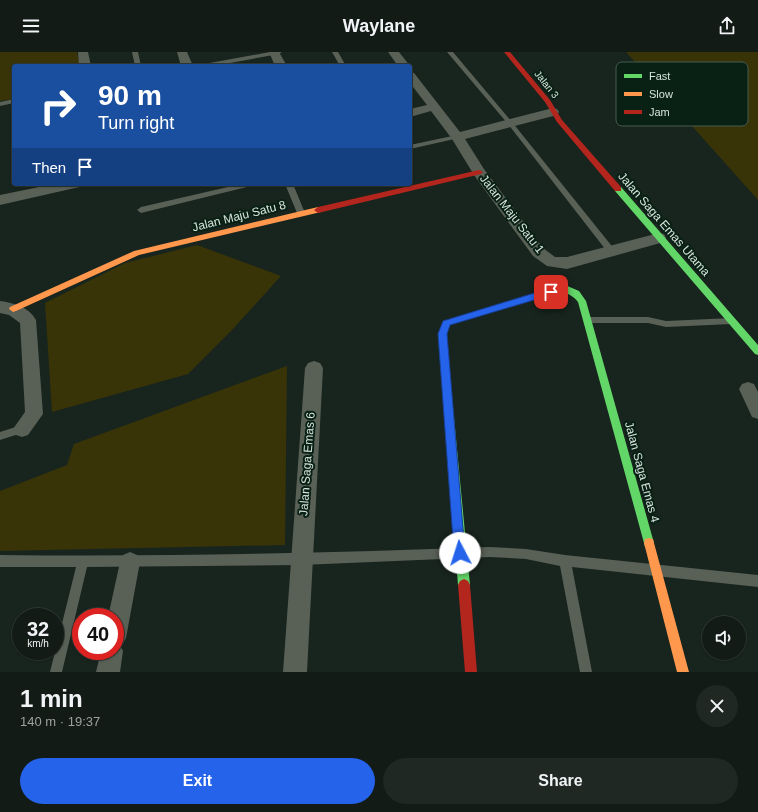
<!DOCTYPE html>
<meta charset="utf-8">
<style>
:root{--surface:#121b16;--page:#1f2823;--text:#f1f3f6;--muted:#9ca1a1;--line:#313935;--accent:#2563eb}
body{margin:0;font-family:Helvetica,sans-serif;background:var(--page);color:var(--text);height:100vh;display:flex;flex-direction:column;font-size:15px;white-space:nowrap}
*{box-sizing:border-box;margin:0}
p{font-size:13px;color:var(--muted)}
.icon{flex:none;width:22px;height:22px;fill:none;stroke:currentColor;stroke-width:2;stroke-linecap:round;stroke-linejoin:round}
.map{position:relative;height:620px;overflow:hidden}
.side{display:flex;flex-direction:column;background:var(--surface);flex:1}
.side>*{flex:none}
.hud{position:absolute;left:12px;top:12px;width:400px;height:122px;border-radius:4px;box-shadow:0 1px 3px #0004,0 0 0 1px var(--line);background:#1a4fa0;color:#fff;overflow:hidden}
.buttons{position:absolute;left:702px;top:564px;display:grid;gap:8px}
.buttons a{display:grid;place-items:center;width:44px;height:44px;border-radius:50%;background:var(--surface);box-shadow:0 1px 3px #0004,0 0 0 1px var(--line);font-size:20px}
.speed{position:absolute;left:12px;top:556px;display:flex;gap:8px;font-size:20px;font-weight:700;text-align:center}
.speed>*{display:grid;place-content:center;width:52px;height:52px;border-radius:50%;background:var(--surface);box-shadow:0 1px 3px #0004,0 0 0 1px var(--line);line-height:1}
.speed small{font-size:10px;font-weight:400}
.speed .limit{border:6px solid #d22;background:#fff;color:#111}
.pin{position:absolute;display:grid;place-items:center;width:34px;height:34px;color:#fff;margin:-17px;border-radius:8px;box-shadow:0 2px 6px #0006}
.me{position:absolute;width:44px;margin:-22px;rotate:355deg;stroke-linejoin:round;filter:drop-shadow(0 0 3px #0008)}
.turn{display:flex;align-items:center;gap:14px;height:84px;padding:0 20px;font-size:18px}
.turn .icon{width:52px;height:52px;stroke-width:2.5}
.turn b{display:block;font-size:28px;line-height:34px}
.then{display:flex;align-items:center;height:38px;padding:0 20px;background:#0003;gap:8px;font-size:15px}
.round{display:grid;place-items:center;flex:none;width:42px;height:42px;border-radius:21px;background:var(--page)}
.overview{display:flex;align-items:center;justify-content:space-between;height:68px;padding:0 20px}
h1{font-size:24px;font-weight:600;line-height:30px}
.cta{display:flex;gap:8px;margin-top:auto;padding:8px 20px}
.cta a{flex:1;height:46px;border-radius:24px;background:var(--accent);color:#fff;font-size:16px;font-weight:600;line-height:46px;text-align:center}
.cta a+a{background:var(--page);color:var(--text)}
header{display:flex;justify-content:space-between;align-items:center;height:52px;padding:0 20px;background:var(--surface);font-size:18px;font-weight:600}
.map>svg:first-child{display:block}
</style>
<header><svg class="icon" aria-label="menu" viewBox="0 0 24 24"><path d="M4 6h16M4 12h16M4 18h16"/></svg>Waylane<svg class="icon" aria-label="share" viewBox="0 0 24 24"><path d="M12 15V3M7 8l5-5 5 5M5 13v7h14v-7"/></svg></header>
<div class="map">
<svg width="758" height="620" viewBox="0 0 758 620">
<rect width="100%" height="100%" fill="#18241e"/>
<path fill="#383408" d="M0,0H77L80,14H14V47L0,49Z
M626,0H758V148Z
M197,193L281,224L232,278L188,322L52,360L45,251L125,211Z
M287,314L285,493L0,499V439L67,413L74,392Z"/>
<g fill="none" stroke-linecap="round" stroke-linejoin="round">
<path fill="#596056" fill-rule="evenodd" d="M132,0H138L141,14H135Z
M270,0H282L279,2L214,14H201L204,12Z
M332,0H338L346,14H340Z
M447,0H453L512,70L615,198L616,200L615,202H609L508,72Z
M14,47V51L0,54V50Z
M457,83L460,85L459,86L410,97V93Z
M241,132H255L251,134L141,161L137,158L141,155Z
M285,132H293L305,161L304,163L301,164L297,161Z
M565,233L569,236L568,238L449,273L445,284H439L438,282L443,269Z
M588,265H648L666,269L732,266L736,269L732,272L666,275L648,271H588L584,268Z
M22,373L25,374L27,377L25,380L0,388V380Z
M490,495L526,497L565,503L758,523V535L572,515L592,620H580L560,514L526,507L490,505L301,513L87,515L62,620H50L76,515H0V503C163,505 327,501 490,495Z"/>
<path fill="#596056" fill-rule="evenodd" d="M78,0H88L91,14H79Z
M177,0H187L193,14H181Z
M269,0H279L287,14H275Z
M388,0H399L410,14H398Z
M410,20L414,21L460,80L553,56L557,57L559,60L557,63L465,87L484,117L543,196L555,205H567L659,181L664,182L666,186L664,190L567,217L547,214L533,204L474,123L452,87L431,59L410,65V57L427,53L410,31Z
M54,132H82L80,135L75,136L0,153V143Z
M0,249C14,251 29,255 36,268L43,362L28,383L22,385L16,383L13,377L25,360L20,271L9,263L0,261Z
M314,309L320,311L323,316L307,620H283L305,316L308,311Z
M748,330L754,332L758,340V367L752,365L739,337L742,332Z
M130,500L137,503L140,510L126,586L121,595L123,599L120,620H96L101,599H115V565H108L120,510L123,503Z"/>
<path fill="#63d668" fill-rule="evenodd" d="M615,135H621L758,293V303L755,302L615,139Z
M565,233L579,239L586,249L654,491L653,495L649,496L645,495L644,491L578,250C572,242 565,242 561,236Z
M442,279L445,280L446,282L470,533L468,537L464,539L460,537L458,533L438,282L439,280Z"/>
<path fill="#ff974d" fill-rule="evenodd" d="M318,155L321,156V160L139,203L16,259L13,260L9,257L10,255L134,199Z
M649,486L653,487L654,491L689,620H677L644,491L645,487Z"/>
<path fill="#b3261e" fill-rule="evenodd" d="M504,0H510L550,48L562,68L621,135V139H615L557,70L545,50Z
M479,118L483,120L481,122L318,161L314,158L318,155Z
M464,527L468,529L470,533L477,620H465L458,533L460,529Z"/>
</g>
<path fill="#2563eb" stroke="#184099" d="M551,236L554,237L555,240L554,242L450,273L447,282L465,501L463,505L460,506L456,505L454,501L438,282L443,269Z"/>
<g text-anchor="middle" stroke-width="4" stroke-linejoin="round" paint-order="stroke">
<g font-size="10" fill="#d8e5de" stroke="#092015">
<text transform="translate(547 32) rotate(51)" y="4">Jalan 3</text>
</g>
<g font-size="12" fill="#d8e5de" stroke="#092015">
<text transform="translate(512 162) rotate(52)" y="4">Jalan Maju Satu 1</text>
<text transform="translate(239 164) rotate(-14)" y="4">Jalan Maju Satu 8</text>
<text transform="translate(664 172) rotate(49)" y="4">Jalan Saga Emas Utama</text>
<text transform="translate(307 412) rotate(-86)" y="4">Jalan Saga Emas 6</text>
<text transform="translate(642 420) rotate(75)" y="4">Jalan Saga Emas 4</text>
</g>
</g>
<rect x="616" y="10" width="132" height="64" rx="6" fill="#092015" stroke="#475b51" stroke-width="1"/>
<rect x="624" y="22" width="18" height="4" fill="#63d668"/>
<rect x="624" y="40" width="18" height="4" fill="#ff974d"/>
<rect x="624" y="58" width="18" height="4" fill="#b3261e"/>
<g font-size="11" fill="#d8e5de">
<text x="649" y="28">Fast</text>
<text x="649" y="46">Slow</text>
<text x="649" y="64">Jam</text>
</g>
</svg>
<div class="buttons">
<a><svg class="icon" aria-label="sound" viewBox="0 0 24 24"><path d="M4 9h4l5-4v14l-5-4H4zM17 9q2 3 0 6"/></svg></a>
</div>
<div class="speed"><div>32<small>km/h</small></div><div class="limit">40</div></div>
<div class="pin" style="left:551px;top:240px;background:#d93025"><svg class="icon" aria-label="arrive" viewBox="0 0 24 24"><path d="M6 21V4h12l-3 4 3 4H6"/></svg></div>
<svg class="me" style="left:460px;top:501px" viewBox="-20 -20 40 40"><circle r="19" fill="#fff"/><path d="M0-13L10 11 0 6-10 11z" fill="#2563eb"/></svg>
<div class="hud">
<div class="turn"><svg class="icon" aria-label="right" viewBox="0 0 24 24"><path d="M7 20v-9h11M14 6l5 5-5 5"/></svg><div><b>90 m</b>Turn right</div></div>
<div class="then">Then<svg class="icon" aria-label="arrive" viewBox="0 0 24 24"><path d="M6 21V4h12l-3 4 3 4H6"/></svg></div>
</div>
</div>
<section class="side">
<div class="overview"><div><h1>1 min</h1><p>140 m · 19:37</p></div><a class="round"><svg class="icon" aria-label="close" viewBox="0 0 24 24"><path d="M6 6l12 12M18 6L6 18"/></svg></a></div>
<div class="cta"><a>Exit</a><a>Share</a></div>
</section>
